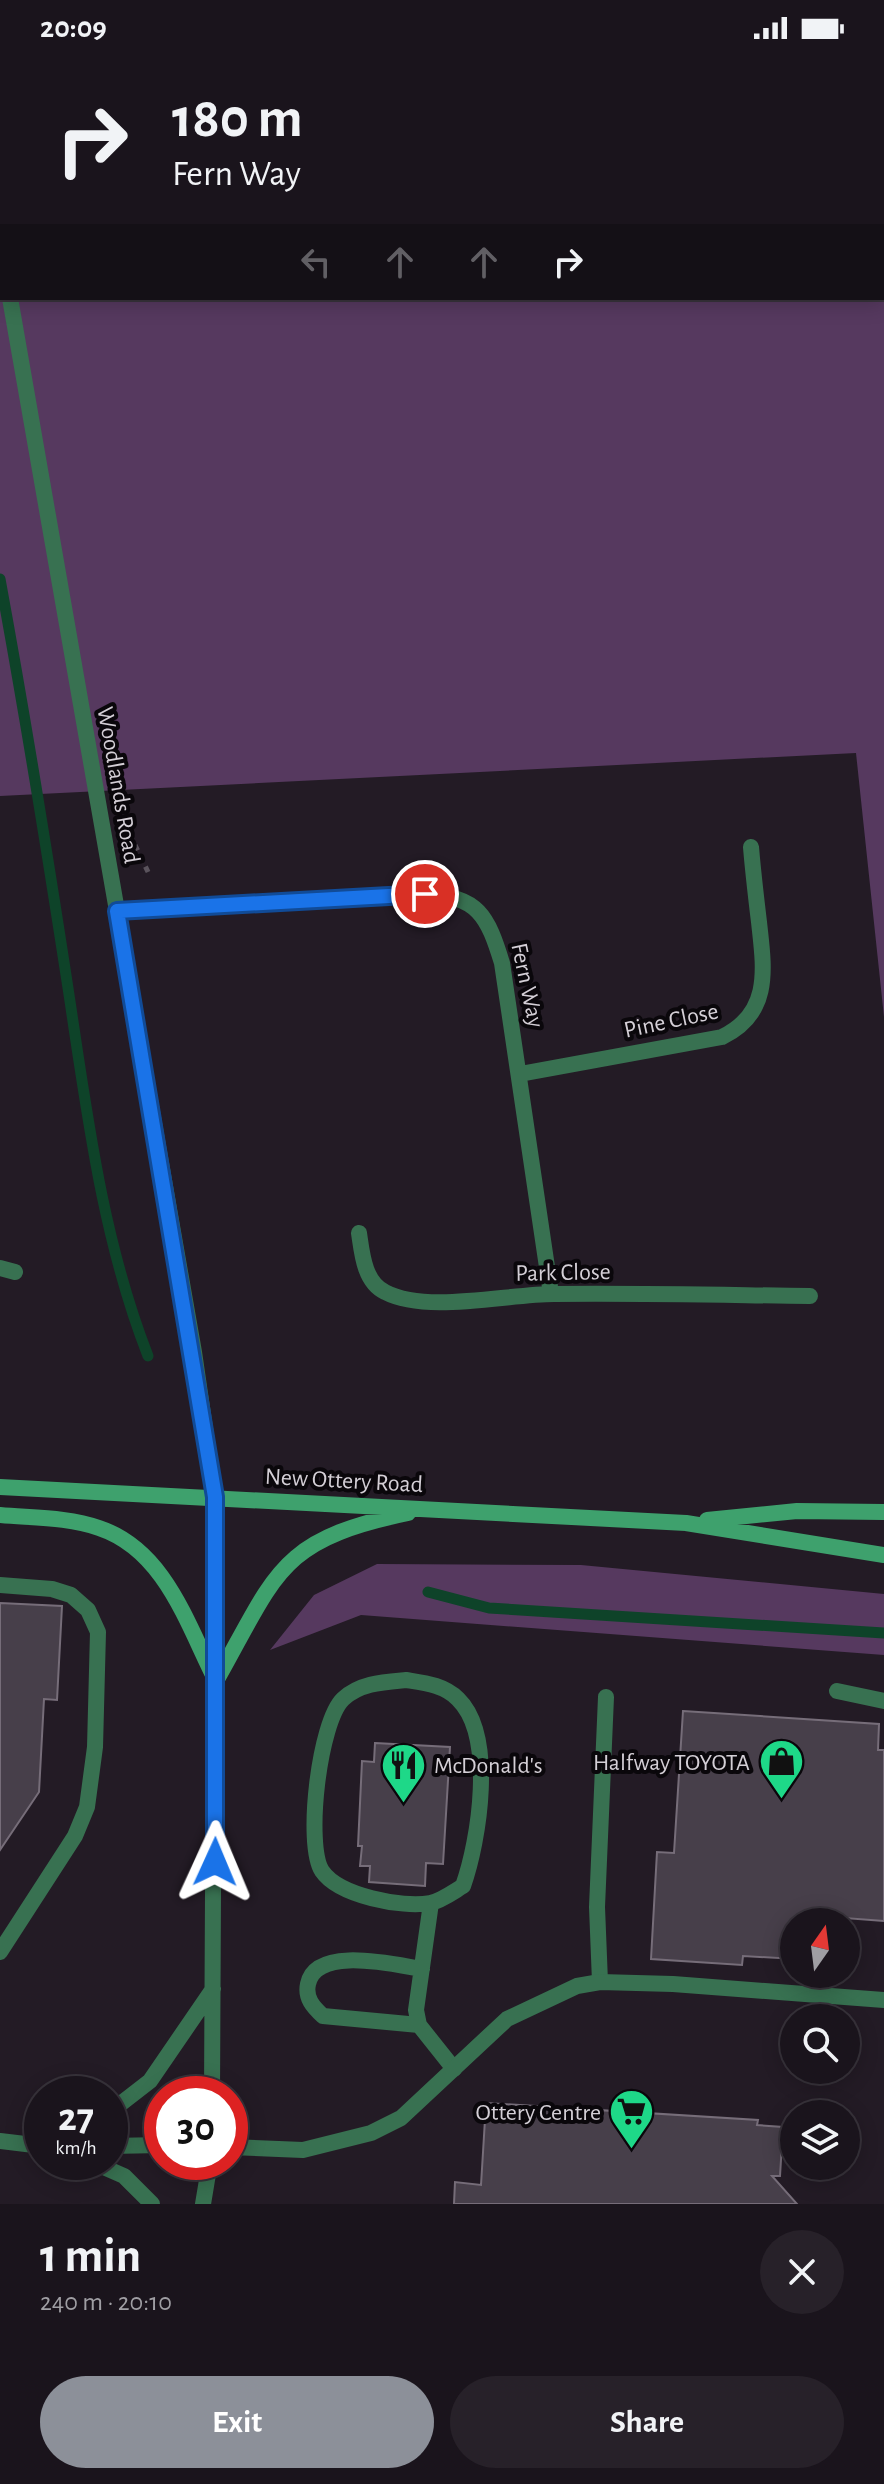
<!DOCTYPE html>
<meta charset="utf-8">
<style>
:root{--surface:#1a141c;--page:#272129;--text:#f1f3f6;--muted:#9f9ea3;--line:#38333b;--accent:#8c9099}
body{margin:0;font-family:"Alegreya Sans",sans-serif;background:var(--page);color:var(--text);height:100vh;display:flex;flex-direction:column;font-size:30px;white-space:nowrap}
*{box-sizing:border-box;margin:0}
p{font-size:26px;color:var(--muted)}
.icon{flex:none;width:44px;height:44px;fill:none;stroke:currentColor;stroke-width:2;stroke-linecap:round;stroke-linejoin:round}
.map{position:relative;height:2148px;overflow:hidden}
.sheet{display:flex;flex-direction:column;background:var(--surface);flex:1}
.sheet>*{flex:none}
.guide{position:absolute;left:0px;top:0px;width:884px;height:244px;box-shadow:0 4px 20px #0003,0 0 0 2px var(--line);background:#1a141c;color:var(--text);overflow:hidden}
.needle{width:52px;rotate:14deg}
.controls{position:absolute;left:780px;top:1852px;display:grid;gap:16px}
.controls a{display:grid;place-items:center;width:80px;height:80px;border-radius:50%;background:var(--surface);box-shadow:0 4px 20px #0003,0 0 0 2px var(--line);font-size:40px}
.speed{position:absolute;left:24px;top:2020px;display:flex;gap:16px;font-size:40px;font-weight:700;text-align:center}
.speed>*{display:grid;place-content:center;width:104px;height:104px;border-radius:50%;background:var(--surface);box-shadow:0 4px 20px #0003,0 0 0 2px var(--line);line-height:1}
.speed small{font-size:20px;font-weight:400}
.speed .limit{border:12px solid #d22;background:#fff;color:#111}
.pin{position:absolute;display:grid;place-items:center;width:68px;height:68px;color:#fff;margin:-34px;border:4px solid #fff;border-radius:50%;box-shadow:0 2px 8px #0007}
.me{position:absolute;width:88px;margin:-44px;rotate:1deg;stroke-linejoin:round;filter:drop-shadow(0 0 6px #0008)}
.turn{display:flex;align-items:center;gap:28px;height:168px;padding:0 40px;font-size:36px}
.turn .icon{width:104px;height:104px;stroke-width:2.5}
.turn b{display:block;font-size:56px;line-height:68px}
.lanes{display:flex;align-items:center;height:76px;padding:0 40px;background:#0003;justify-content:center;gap:40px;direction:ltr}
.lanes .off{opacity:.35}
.round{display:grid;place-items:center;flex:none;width:84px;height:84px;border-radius:42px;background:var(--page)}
.headline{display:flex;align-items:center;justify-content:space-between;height:136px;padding:0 40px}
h1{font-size:48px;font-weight:700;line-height:60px}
.cta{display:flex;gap:16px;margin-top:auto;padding:16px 40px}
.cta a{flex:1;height:92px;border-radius:48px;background:var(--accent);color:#fff;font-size:32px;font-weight:700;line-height:92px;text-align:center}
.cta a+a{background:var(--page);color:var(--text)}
.status{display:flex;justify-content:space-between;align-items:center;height:56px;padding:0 40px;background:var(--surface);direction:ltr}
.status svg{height:22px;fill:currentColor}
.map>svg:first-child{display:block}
</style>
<div class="status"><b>20:09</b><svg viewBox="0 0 49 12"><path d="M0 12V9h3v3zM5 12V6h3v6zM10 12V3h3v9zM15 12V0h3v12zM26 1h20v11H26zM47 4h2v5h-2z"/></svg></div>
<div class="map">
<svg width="884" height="2148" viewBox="0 0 884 2148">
<rect width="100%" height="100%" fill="#231b25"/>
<path fill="#56395f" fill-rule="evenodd" d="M0,0H884V961L856,697L0,740ZM2,2H882V242H2Z
M377,1508L581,1509L884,1538V1599L361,1559L270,1594L314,1539Z"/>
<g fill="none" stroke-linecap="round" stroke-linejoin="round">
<path stroke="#0e4329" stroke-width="11" d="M0,523C25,659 47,795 68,932C87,1057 102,1182 148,1300
M428,1536L489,1552L884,1577"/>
</g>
<path fill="#473f4a" stroke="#766d79" stroke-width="2" d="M0,1547L62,1550L57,1644L44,1643L39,1736L0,1794Z
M683,1655L879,1668L878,1694H884V1865L845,1862L844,1866H794V1903L743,1900L742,1909L651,1903L657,1796L674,1797Z
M375,1687L450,1691L443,1808L426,1807L425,1830L369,1826L370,1810H360L362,1790H358L362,1705L374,1706Z
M486,2047L758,2064L757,2069L783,2071L780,2120H772L797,2148H454L455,2126L481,2129Z"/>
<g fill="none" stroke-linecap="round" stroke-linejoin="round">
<path stroke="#5a535c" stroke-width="5" stroke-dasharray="6 6" stroke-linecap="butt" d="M135,789L150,820"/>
<path stroke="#387151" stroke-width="16" d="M0,1529L52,1533L71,1539L88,1554L98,1576L95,1691L87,1751L75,1780L0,1896
M406,1624C425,1627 444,1629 458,1643C496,1680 479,1785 463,1830C453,1836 441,1845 430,1847C402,1852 339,1840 322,1815C305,1789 319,1666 343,1643C360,1627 384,1626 406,1624Z
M837,1635L884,1645
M431,1847L416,1954L419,1969L454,2013
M600,1926L597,1851L606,1641
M419,1969L323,1960C313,1951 305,1942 308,1928C316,1889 395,1909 422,1913
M92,2106L124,2120L152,2148
M203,2148L210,2106"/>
<path stroke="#387151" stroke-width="16" d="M0,188L2,199
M10,242L194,1296L215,1441L212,2038
M117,855L425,838C478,839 488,861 502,907L551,1238
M520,1018L722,981C772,957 764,912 759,866C756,841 753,816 751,791
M359,1177C362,1197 364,1226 385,1236C427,1258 507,1238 554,1238C639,1237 725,1239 810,1240
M0,1212L15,1216
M110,2056L150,2025L213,1933
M0,2085L42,2090
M110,2090L162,2089
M230,2091L303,2094L371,2077L401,2062L507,1963L577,1930L600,1926L673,1928L884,1944"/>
<path stroke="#3ea16d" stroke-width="16" d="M0,1431L686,1467L884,1499
M0,1459C32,1462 68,1461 99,1472C165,1494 187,1568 216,1625
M707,1464L797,1455L884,1456
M216,1625C277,1517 278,1484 408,1457"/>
</g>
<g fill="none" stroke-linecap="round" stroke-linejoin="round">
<defs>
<path id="route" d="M215,1806V1441L117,855L425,838"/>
</defs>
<use href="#route" stroke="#114b97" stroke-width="20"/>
<use href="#route" stroke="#1a73e8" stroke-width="14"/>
</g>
<defs>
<symbol id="shop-pin" viewBox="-11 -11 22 30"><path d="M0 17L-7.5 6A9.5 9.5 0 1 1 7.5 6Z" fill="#1ed888" stroke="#0a070b"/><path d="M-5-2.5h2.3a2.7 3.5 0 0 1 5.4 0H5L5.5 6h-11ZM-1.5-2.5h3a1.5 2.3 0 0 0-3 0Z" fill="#111"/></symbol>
<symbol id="restaurant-pin" viewBox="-11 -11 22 30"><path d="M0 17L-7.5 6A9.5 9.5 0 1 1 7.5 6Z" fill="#1ed888" stroke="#0a070b"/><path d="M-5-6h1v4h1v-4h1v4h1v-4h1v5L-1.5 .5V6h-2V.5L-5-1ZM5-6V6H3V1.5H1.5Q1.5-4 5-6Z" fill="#111"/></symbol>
<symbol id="supermarket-pin" viewBox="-11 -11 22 30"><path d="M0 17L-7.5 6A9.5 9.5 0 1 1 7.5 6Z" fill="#1ed888" stroke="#0a070b"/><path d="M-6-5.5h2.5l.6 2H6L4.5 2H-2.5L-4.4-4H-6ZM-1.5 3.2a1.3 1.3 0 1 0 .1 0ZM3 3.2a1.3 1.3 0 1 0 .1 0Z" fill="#111"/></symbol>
</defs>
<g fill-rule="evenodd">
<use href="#shop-pin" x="756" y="1680" width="51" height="69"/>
<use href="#restaurant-pin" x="378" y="1684" width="51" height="69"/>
<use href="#supermarket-pin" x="606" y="2030" width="51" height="69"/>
</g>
<g text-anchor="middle" stroke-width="8" stroke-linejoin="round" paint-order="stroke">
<g font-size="24" fill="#d4cfd6" stroke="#0a070b">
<text transform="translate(119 729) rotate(80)" y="8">Woodlands Road</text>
<text transform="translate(528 929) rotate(78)" y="8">Fern Way</text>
<text transform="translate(671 964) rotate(-12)" y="8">Pine Close</text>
<text transform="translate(563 1216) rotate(-1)" y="8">Park Close</text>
<text transform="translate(344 1424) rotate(3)" y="8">New Ottery Road</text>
</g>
<g font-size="24" fill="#d4cfd6" stroke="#0a070b" text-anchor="end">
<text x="750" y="1714">Halfway TOYOTA</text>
<text x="434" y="1717" text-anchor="start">McDonald's</text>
<text x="601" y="2064">Ottery Centre</text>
</g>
</g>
</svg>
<div class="controls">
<a><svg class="needle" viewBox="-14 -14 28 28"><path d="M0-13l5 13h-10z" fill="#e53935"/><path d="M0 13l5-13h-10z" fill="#9f9ea3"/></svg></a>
<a><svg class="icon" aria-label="search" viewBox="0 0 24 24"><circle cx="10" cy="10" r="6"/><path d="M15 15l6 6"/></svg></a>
<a><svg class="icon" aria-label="layers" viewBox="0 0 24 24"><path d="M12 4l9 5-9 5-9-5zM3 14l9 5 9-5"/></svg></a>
</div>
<div class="speed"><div>27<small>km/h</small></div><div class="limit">30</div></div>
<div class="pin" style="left:425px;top:838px;background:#d93025"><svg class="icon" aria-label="arrive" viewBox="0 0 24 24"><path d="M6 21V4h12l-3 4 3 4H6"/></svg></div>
<svg class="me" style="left:215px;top:1806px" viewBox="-20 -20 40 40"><path d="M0-17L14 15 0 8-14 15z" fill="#1a73e8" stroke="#fff" stroke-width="4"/></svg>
<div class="guide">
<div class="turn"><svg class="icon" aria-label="right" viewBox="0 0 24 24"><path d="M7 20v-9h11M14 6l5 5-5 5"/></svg><div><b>180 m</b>Fern Way</div></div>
<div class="lanes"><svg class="icon off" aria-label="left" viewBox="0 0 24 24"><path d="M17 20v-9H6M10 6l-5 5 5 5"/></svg><svg class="icon off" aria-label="ahead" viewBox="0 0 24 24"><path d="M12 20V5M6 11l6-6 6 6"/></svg><svg class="icon off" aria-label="ahead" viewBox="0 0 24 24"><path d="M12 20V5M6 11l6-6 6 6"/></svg><svg class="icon" aria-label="right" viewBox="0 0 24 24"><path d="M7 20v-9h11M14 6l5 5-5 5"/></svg></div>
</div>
</div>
<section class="sheet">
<div class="headline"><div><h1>1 min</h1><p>240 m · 20:10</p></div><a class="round"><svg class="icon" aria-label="close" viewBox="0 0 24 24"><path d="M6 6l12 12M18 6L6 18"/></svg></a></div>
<div class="cta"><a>Exit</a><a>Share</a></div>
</section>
